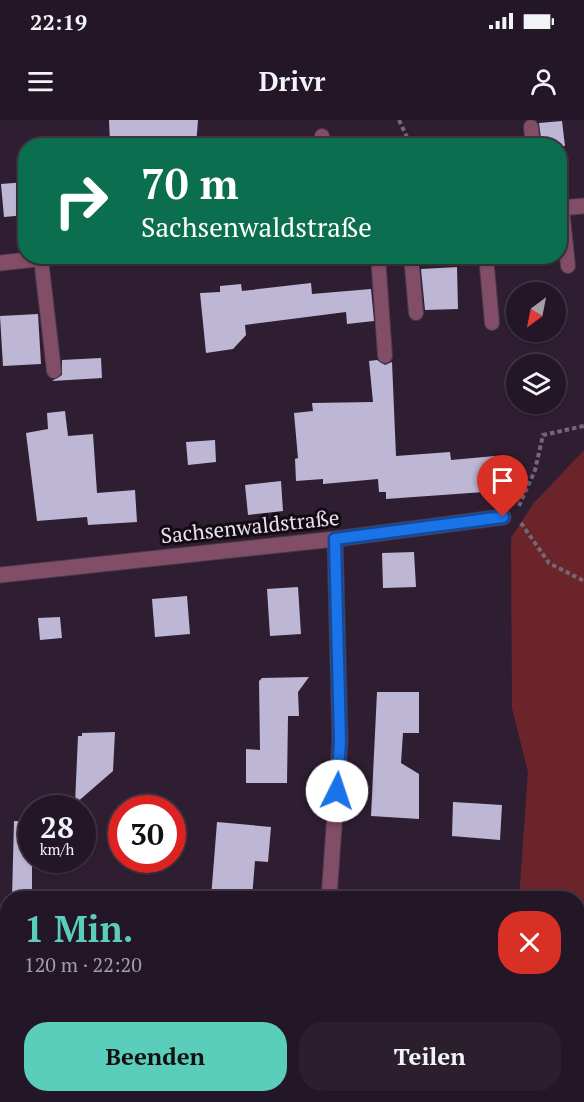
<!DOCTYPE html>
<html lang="de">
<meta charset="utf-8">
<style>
:root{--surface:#231626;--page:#2b1f2e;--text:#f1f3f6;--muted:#a39fa7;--line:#403543;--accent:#5bcebb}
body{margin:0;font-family:"PT Serif",serif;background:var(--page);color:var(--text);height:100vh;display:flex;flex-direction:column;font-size:22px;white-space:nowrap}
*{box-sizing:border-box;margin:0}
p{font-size:20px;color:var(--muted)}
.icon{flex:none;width:33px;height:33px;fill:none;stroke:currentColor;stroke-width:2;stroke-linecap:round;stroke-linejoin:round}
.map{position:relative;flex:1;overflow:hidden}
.drawer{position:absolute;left:0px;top:771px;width:585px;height:212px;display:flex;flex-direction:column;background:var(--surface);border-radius:24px 24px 0 0;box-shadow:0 2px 4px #0004,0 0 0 2px var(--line)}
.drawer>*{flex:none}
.guide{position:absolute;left:18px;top:18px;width:549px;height:126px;border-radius:24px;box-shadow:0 2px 4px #0004,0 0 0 2px var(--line);background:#0b6e4f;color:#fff;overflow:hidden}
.needle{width:39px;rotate:212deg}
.tools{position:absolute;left:506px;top:162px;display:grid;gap:12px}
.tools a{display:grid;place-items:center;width:60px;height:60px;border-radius:50%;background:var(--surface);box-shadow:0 2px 4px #0004,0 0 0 2px var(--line);font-size:30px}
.speed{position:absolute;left:18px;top:675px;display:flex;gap:12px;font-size:30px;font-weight:700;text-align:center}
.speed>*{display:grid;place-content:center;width:78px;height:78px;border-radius:50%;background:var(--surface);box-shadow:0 2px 4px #0004,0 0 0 2px var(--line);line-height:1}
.speed small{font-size:15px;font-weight:400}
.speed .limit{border:9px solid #d22;background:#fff;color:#111}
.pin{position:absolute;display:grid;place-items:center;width:51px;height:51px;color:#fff;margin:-62px -26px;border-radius:50% 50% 50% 0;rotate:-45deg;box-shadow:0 0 6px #0007}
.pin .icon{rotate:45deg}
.me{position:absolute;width:66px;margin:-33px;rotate:4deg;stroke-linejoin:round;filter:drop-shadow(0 0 4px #0008)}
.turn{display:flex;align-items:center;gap:21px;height:126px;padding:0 24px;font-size:27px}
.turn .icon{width:78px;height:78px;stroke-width:2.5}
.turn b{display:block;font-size:42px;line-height:51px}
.round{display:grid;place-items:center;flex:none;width:63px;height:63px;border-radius:24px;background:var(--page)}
.summary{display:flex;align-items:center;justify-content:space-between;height:102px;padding:0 24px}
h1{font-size:36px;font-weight:700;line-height:45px;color:var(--accent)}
.button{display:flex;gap:12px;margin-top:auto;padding:12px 24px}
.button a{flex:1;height:69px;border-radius:24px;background:var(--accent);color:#111;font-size:24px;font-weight:700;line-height:69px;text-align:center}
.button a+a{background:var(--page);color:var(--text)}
.status{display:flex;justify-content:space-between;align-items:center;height:42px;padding:0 30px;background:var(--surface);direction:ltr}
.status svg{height:16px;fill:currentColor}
header{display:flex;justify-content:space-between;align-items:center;height:78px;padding:0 24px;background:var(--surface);font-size:27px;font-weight:700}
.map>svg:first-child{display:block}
</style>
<div class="status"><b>22:19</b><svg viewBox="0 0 49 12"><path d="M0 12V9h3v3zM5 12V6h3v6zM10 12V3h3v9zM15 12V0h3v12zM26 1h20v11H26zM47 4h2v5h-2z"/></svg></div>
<header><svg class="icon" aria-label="menu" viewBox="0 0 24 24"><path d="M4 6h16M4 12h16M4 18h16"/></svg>Drivr<svg class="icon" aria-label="person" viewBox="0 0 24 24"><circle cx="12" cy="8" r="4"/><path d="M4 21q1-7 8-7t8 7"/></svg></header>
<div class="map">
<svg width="584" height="982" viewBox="0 0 584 982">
<rect width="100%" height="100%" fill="#2f1e32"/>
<path fill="#6b252a" d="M584,330V982H504V975H578V778H519L528,652L512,588L511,418L533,384Z"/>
<path fill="#bdb7d5" d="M109,0H198L196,26L110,23Z
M562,1L565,26H542L539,3Z
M26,62V95L4,97L1,64Z
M457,147L458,189L425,190L421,149Z
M311,163L312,174L371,169L374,201L347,204L346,192L245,205L246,215L233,229L206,233L200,173L220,172V166L241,164L242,171Z
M38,194L41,244L3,246L0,196Z
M101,238L102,258L52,261L62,255V240Z
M377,240L385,245L392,242L396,336L450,332L451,340L495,336L498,371L386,379V372H379L378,359L323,364V359L296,361L295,339L298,338L294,293L313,291L312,283L373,282L369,241Z
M65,291L68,316L93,314L97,373L135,370L137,402L88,405L87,397L37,401L26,313L48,309L47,293Z
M215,320L216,342L188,345L186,322Z
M281,361L283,391L248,395L245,365Z
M414,432L416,467L383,468L382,433Z
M298,467L301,514L270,516L267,469Z
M187,476L190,514L155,517L152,479Z
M60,497L62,518L40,520L38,498Z
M309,557L298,572L299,596H288L287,663H246V629L260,630L259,561L262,558Z
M377,572H419V613H403L401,643L419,654V699L371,696Z
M115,612L113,651L75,684L78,616H82V613Z
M453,682L502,685L500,720L452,716Z
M14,701L32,702V778H12Z
M217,702L271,707L268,742L255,741L252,778H211Z"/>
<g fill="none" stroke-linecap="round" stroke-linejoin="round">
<defs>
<path id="lane" d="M531,7L533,26
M322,16L323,26
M562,88L568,146
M378,136L385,236
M411,136L416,193
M486,136L492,203
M41,139L54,251"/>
<path id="street" d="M560,88L584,86
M0,143L64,136
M0,455L335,419L503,397
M329,778L340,621L335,419
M315,982V975"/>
</defs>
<use href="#lane" stroke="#49394c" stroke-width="16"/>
<use href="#street" stroke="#49394c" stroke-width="17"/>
<path stroke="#756678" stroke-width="4" stroke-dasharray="4.5 3" stroke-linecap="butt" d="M399,0L411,26
M519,386L535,350L543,315L584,306
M521,403L549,443L584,461"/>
<use href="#lane" stroke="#824d66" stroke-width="14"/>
<use href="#street" stroke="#824d66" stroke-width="15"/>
</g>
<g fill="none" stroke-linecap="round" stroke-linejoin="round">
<defs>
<path id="route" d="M337,671L340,621L335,419L503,397"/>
</defs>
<use href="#route" stroke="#114b97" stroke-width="15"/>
<use href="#route" stroke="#1a73e8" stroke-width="10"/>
</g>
<g text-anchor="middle" stroke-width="6" stroke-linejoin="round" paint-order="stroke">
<g font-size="21" fill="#ebe0ed" stroke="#130b14">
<text transform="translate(250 407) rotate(-6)" y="7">Sachsenwaldstraße</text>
</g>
</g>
</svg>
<div class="tools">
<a><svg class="needle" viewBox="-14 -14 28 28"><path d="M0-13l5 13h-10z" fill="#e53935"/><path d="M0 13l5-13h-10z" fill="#a39fa7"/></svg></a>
<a><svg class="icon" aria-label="layers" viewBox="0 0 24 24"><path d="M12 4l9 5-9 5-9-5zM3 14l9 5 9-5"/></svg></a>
</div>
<div class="speed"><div>28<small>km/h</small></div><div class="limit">30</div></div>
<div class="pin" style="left:503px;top:397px;background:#d93025"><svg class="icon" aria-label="arrive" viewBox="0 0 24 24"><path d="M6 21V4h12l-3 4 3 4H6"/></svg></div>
<svg class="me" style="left:337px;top:671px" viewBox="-20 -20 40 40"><circle r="19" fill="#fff"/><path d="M0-13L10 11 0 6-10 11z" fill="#1a73e8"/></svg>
<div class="guide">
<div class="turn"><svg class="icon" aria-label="right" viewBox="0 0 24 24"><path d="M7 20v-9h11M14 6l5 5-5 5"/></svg><div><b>70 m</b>Sachsenwaldstraße</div></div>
</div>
<section class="drawer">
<div class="summary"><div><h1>1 Min.</h1><p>120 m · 22:20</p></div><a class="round" style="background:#d93025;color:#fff"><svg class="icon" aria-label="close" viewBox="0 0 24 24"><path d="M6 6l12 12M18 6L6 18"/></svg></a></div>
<div class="button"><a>Beenden</a><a>Teilen</a></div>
</section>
</div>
